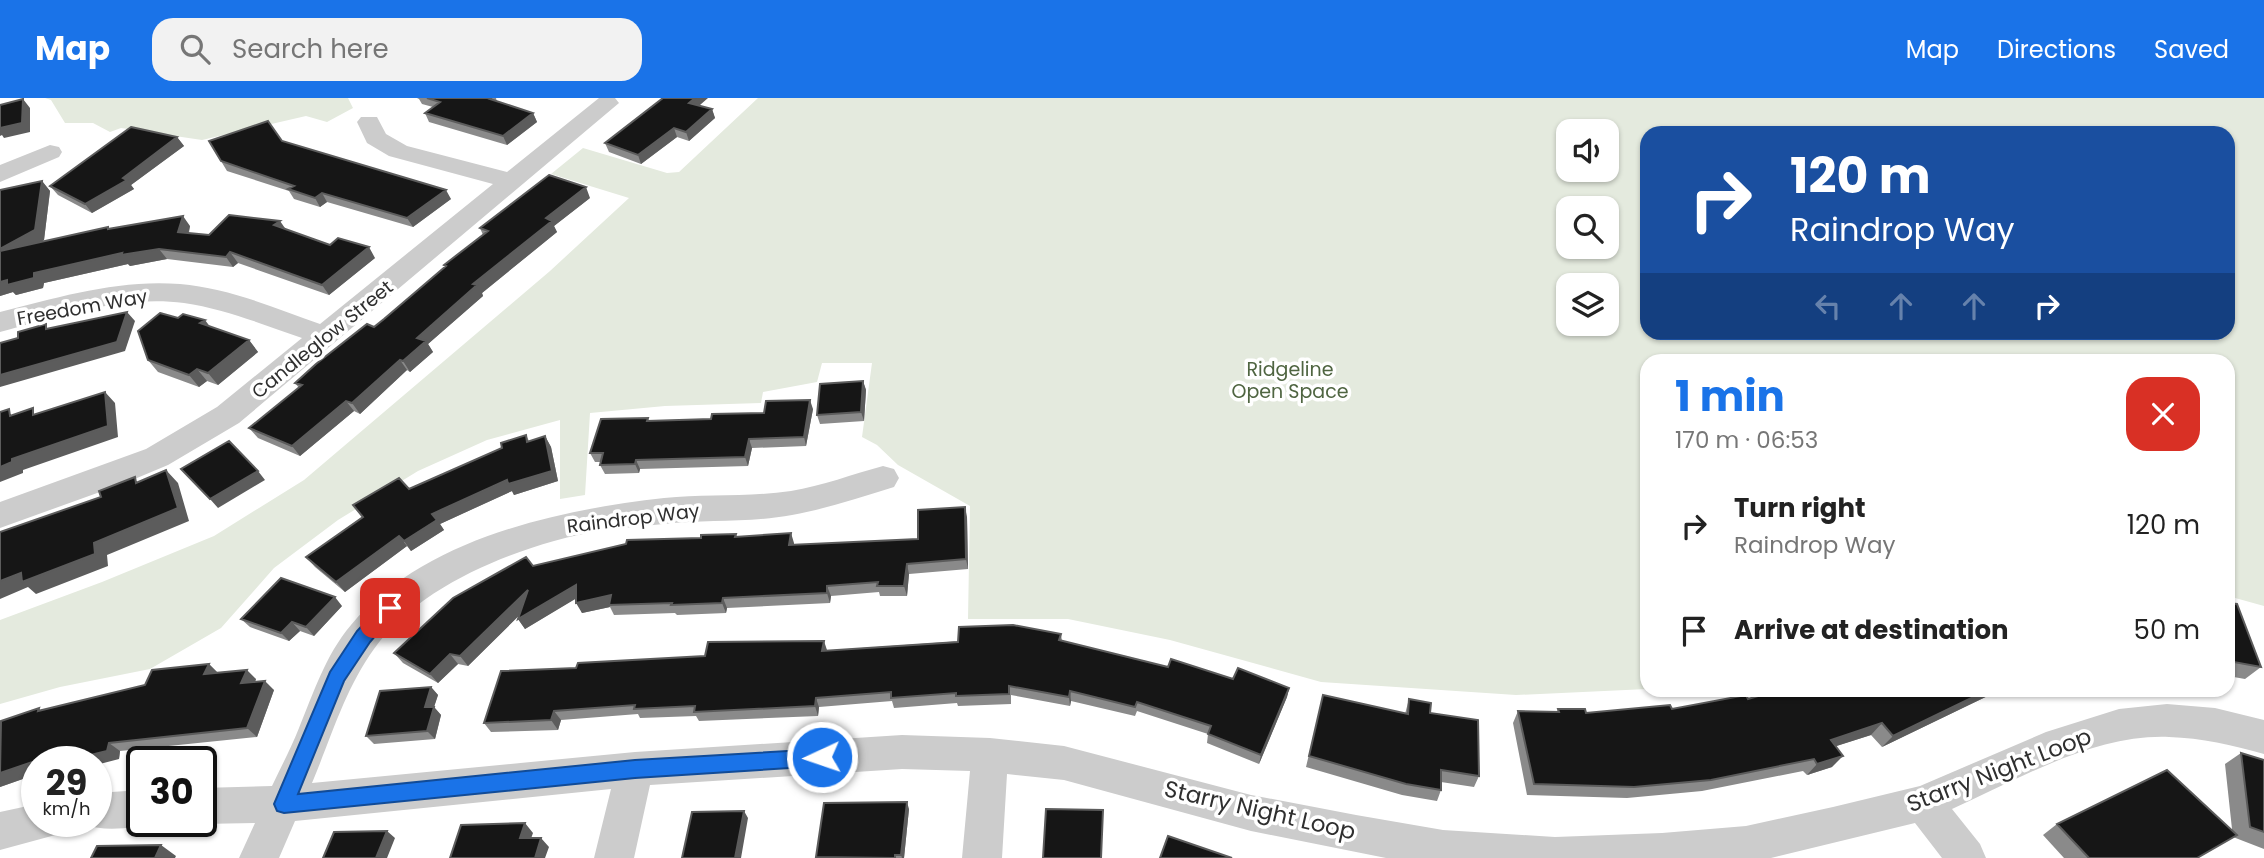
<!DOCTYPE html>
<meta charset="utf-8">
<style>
:root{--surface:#fff;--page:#f2f2f2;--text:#222;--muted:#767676;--accent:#1a73e8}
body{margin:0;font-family:Poppins,sans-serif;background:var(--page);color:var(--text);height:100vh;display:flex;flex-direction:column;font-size:26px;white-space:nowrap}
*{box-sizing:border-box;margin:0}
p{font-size:23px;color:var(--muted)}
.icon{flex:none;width:38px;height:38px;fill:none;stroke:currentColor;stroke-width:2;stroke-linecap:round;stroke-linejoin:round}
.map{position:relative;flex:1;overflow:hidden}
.details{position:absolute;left:1640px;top:256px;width:595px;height:343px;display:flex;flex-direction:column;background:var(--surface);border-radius:21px;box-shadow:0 2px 5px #0004}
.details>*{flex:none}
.top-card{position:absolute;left:1640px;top:28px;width:595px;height:214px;border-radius:21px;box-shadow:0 2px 5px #0004;background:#1a4fa0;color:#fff;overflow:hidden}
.fabs{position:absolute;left:1556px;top:21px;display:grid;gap:14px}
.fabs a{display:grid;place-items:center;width:63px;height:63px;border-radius:14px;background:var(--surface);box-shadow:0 2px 5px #0004;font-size:35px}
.speed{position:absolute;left:21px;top:648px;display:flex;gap:14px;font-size:35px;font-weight:700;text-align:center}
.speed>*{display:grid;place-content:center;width:91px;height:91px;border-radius:50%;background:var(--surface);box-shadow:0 2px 5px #0004;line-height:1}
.speed small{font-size:18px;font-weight:400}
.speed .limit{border:4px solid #111;border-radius:10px;background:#fff;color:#111}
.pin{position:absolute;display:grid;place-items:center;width:60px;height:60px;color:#fff;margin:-30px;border-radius:14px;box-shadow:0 4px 10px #0006}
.me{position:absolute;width:77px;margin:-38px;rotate:267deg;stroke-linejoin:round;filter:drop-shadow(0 0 5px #0008)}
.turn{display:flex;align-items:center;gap:24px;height:147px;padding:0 35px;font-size:32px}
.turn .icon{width:91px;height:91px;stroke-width:2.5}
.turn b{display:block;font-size:49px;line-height:60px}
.lanes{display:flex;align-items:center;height:66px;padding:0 35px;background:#0003;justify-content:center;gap:35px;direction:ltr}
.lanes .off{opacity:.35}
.round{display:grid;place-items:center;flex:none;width:74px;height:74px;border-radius:21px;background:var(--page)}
.summary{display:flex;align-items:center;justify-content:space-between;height:119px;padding:0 35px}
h1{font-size:42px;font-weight:700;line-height:52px;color:var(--accent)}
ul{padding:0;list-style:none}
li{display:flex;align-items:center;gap:21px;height:105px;padding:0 35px}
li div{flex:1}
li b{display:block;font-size:26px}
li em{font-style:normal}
header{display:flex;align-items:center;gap:42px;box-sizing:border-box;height:98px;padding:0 35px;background:var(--accent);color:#fff}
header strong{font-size:33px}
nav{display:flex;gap:38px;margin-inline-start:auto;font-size:24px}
.search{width:490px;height:63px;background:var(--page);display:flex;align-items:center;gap:18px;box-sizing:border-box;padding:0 24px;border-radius:21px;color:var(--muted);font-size:26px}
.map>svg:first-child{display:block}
</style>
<header>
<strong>Map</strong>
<div class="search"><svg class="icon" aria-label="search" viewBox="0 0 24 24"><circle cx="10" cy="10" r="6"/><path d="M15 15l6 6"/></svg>Search here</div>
<nav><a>Map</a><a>Directions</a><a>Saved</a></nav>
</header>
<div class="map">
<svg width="2264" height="760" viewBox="0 0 2264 760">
<rect width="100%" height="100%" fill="#fff"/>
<path fill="#e4eade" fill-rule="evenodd" d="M45,0H348L353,10L327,24L306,18L202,42L121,30L110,34L93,25H65L51,2Z
M758,0H2264V508L2228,498V262H1647V591L1516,597L1321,584L1170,542L1068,521H968L970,408L898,367L877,347L862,339L872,265H822L817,284L763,294L761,305L665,308L590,315L585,397L560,401V322L487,342L418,373L338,422L274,470L221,530L150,571L60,589L0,606V522L102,484L214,438L304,382L550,173L629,100L551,76L583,50L667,75L679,74ZM1568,33H1606V72H1568ZM1647,35H2228V234H1647ZM1568,110H1606V149H1568ZM1568,187H1606V226H1568Z"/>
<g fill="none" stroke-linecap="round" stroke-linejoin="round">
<path fill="#ccc" fill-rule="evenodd" d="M599,0H615L619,5L239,325L168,367L125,385L0,430V404L146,351L217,309L302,240C264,227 225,211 184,205C123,197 59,218 0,234V214C59,199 119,181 180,186C228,190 275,210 320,226L493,86L389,58L367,45L357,24L361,19H377L386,36L407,48L507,74Z
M50,47L59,49L62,54L59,59L0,84V67Z
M883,368L894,371L899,380L894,389C861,399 826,411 792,417C750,425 706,421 664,426C629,429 588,433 554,443C490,461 414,495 374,551C345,591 331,640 312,685L635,654L902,637L990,640L1064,648L1251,697L1356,717L1443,732L1555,739L1662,735L1746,728L1833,709L1920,688L2046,634L2119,611L2167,606L2215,610L2264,622V656C2232,647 2202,640 2169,639C2094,636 2019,681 1952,711L1980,746L1986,760H1942L1915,725L1771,760H1386L1251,733L1064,682L1007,676L1002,760H962L970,673L902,671L650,687L634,760H594L611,691L295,723L279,760H239L255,725L201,726L192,723H201V690L272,688C281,669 291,650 299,630C314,594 325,558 351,527C423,441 557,412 664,400C706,396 749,399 791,393C822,388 853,376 883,368Z
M142,692V723H156C134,731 104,734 82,726L81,723H96V695Z
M37,706V723H64L59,736L0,752V714Z"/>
</g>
<path fill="#8a8a8a" d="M417,0H496L497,4L533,15L537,24L507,47L429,24L425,15L433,9L422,6L419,1Z
M699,8L712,11L715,20L689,43L677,39L641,66L609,54L605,45Z
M177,39L184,48L131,87L134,91L92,115L58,97L50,88Z
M282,43L451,101L413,129L327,104L320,109L294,101L289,93L227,73L221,63Z
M42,83L50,93L44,142L41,144L108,129L110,131L190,128L189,135L209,137L285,131L330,147L375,160L329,197L238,165L233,169L167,161L130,168L128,166L44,185L43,190L16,197L13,194L0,198V92Z
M590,100L554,128L557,134L482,195L483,198L428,246L433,254L410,274L407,272L360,316L354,313L300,358L258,340L249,330L299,290L295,285L374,229L445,169L444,167L483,137L480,130Z
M210,229L249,242L258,254L218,287L207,283L199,289L158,274L148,262Z
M863,283L866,292L864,323L820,326L817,317Z
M813,311L806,348L752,350L748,368L640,371L639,375L605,376L600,367L601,364H595L590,355L648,320L649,323L711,321L764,315Z
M526,337L529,343L545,338L551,349L558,383L514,397L512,393L440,426L444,432L411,453L407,448L345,494L315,469L306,459L362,419L353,407L409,391L502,350Z
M967,419L968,471L909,476L907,498H880L879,494L831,498L830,505L727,510L726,515L677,517L675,515L614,517L610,509L582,515L576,500L525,531L518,521L519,517L468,568L458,566L438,585L403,565L394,555L533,468L701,440L736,436L737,439L794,445V447L918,441Z
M2228,505L2261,569L2245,581L2228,578Z
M342,508L314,538L300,533L289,543L250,529L241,521Z
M1061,536L1062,543L1168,569L1289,590L1287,599L1259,666L1207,645L1208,636L1137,613L1135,618L1071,603L1070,608L1011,597V606L958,608L957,605L894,610L892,603L819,609L818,618L699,623L696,618L640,620L638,616L561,622L558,632L491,634L484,625L576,570Z
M209,566L218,575L256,581L255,584L274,592L257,639L120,653L119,661L37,663V676L0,689V630L42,612L145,587Z
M431,589L438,597L434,609L441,617L435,641L374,646L366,638Z
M1778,592H2000L1882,649L1871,637L1836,648L1832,669L1807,677L1803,673L1702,693L1627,700L1527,697L1513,625L1518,613L1557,614L1558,611L1586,615L1672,611L1748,601Z
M2009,592H2021L2014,596Z
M1323,597L1405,616L1409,601L1430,615L1479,678L1474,689L1441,684V692L1437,703L1402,697L1306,669Z
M2241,655L2264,662V751L2233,739L2198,760H2064L2043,737L2057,726L2232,731L2225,666Z
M909,711L904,760H816V759Z"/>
<path fill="#5c5c5c" d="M695,0H708L692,14L689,5Z
M23,1L30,10V34L4,40L2,37L0,38V30Z
M712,11L715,20L689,43L686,34Z
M533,15L537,24L507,47L503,38Z
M674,30L677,39L641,66L638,57Z
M177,39L184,48L131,87L134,91L92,115L85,106L123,80Z
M42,83L50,93L44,142L4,165L0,161V151Z
M586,89L590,100L554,128L557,134L482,195L483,198L428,246L433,254L410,274L403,263L417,240L473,186L546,120Z
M446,92L451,101L413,129L407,120Z
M322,95L327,104L320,109L315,100Z
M183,118L190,128L186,145L178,134Z
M280,123L287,133L274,127Z
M369,149L375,160L329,197L322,187Z
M159,151L167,161L130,168L128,166L44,185L43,190L16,197L13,194L0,198V184L34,175L122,155Z
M230,154L238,165L233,169L226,159Z
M127,214L135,223L125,253L0,289V277Z
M205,222L214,234L200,225Z
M249,242L258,254L218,287L208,275Z
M400,262L407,272L360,316L352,305Z
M197,271L207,283L199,289L189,277Z
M863,283L866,292L864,323L861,314Z
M105,294L115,305L118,339L23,372V375L0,384V369Z
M810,302L813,311L806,348L804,339Z
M346,303L354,313L300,358L292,348Z
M545,338L551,349L558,383L514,397L512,393L440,426L444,432L411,453L404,443L432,416Z
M749,341L752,350L748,368L745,359Z
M636,362L640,371L639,375L635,366Z
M166,372L178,385L189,423L107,457L108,468L36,496L28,489L0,501V483L94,445Z
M258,373L265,382L218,410L210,401Z
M965,409L967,419L968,471L966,461Z
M791,435L794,445L793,457L789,447Z
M399,438L407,448L345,494L336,484Z
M907,466L909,476L907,498L904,488Z
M576,487L582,497L525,531L518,521Z
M827,488L831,498L830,505L827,495Z
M528,492L535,502L468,568L460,558Z
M611,497L609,507L610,509L582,515L576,505Z
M335,499L342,508L314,538L306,529Z
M723,500L727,510L726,515L722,505Z
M292,524L300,533L289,543L281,535Z
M824,543L827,552L826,563L822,553Z
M450,556L458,566L438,585L430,576Z
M209,566L219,576H204Z
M247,572L256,581L251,594L241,585Z
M265,583L274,592L257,639L247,630Z
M431,589L438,597L434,609L441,617L435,641L427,633L425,609Z
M1289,590L1287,599L1259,666L1261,657Z
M1988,592H2000L1882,649L1893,638Z
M1070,593L1071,603L1070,608L1069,599Z
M816,600L819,609L818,618L815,608Z
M554,613L561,622L558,632L551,622Z
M1882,625L1871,637L1821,653L1831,642Z
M109,645L120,653L119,661L96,667V663H66Z
M1843,658L1832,669L1807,677L1817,666Z
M47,659L53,663H37V676L0,689V675Z
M907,704L909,711L904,760H902L901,757Z
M744,713L748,720L741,760H735Z
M525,725L533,735L528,749L520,740Z
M387,733L395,740L387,760H376Z
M541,740L549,749L545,760H535Z
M161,747L176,758L175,760H155Z"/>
<path fill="#161616" stroke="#5c5c5c" stroke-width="2" d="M427,0H492L490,1L533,15L503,38L425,15L440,4Z
M663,0H695L689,5L712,11L686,34L674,30L638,57L605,45Z
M23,1L22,25L0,30V7Z
M268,23L282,43L446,92L407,120L322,95L315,100L288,91L294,88L221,63L209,43Z
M131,29L177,39L123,80L127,82L85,106L50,88Z
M549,77L586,89L546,120L552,123L473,186L477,187L417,240L426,243L403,263L400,262L352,305L346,303L292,348L249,330L302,287L295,285L316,266L367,226L374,229L384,221L446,168L444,167L488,133L480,130Z
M42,83L35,132L0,151V92Z
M229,117L280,123L274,127L330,147L338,140L369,149L322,187L230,154L226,159L159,151L121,157L122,155L34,175V180L7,187V182L0,184V153L108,129V131L183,118L178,134L209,137Z
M127,214L117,244L0,277V245L18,240V234L46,226V231Z
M160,215L178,220L183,216L205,222L200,225L249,242L208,275L197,271L189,277L148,262L138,233Z
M863,283L861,314L817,317L820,286Z
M105,294L108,328L12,361V364L0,369V314L9,311L10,318L33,310V317Z
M810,302L804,339L749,341L745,359L636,362L635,366L600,367L603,355H590L601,321L648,320L647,323L711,321L712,316L764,315L766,303Z
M526,337L527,344L545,338L552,373L508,386L507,382L432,416L437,422L404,443L399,438L336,484L306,459L363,419L353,407L399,380L409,391L502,350L501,345Z
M229,343L258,373L210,401L181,371Z
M166,372L178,410L94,445L95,456L22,484L21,475L0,483V434L101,399L99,393L135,379L136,385Z
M965,409L966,461L907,466L904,488H877L878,484L827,488V495L723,500L722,505L671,507L672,505L609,507L611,497L576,505V487L518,521L528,492L460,558L450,556L430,576L394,555L453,500L526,459L533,468L626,446L627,442L701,440V437L736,436L735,439L791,435L789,447L918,441V412Z
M281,480L335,499L306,529L292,524L281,535L241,521Z
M2228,505L2237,506L2261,569L2228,563Z
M1013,527L1061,536L1059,542L1168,569L1171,561L1233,581L1238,570L1289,590L1261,657L1208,636L1211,628L1137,604L1135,609L1070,593L1069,599L1009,588V596L956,598V595L891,600V594L816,600L815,608L694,614L695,608L634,611L635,607L554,613L551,622L484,625L501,573L576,570L578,565L705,558L708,544L824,543L822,553L958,544L959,529Z
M209,566L204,576L247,572L241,585L265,583L247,630L109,645L107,653L66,663H46L47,659L0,675L1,623L39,610L38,613L145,587L152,572Z
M431,589L425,609H434L427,633L366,638L380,593Z
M1778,592H1988L1893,638L1882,625L1831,642L1843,658L1817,666L1814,661L1711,682L1634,689L1534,686L1518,613L1559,614L1558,611H1585L1586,615L1670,607L1672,611L1746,597L1748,601Z
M1323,597L1408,616L1409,601L1431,605L1430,615L1478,622L1479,678L1441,672V692L1406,686L1309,658Z
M2241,655L2264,662V734L2250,729Z
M2167,672L2237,737L2197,760H2089L2057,726Z
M907,704L901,757H895V760L816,759L824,705Z
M1046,711L1103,712L1101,760H1043Z
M744,713L735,760H682L692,714Z
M525,725L520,740H541L535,760H450L461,727Z
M387,733L376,760H323L334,734Z
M1168,738L1232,760H1160Z
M161,747L155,760H91L97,748Z"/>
<path fill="#1a73e8" stroke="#114b97" stroke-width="2" d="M390,502L396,504L399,510L370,544L344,583L298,696L635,662L822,651L829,653L831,659L829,666L822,668L635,680L284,715L277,713L274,706L330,574L357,533L384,504Z"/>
<g text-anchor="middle" stroke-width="7" stroke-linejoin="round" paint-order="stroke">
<g font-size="19" fill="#2f2f2f" stroke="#fff">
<text transform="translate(82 209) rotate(-10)" y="7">Freedom Way</text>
<text transform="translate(322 241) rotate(-39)" y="7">Candleglow Street</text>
<text transform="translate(633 420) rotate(-7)" y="7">Raindrop Way</text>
</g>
<g font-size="19" fill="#4f6541" stroke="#fff">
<text x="1290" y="278">Ridgeline<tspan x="1290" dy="22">Open Space</tspan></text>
</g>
<g font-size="23" fill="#2f2f2f" stroke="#fff">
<text transform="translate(1999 672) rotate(-21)" y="8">Starry Night Loop</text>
<text transform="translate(1260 712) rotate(13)" y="8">Starry Night Loop</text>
</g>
</g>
</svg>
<div class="fabs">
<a><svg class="icon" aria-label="sound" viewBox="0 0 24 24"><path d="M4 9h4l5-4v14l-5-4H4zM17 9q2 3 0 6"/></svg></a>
<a><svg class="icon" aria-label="search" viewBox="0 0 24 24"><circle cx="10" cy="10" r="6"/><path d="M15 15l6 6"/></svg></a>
<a><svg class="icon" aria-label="layers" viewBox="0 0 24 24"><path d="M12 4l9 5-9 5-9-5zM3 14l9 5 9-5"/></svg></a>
</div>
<div class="speed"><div>29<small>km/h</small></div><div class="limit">30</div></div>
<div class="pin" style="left:390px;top:510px;background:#d93025"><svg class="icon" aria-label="arrive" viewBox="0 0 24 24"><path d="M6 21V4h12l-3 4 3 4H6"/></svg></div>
<svg class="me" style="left:822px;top:659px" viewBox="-20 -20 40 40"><circle r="17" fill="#1a73e8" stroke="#fff" stroke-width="3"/><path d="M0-11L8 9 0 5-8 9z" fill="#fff"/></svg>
<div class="top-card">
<div class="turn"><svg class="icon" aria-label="right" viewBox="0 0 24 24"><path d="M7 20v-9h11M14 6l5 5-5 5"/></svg><div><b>120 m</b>Raindrop Way</div></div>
<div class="lanes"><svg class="icon off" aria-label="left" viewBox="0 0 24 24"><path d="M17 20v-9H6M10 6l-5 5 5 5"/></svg><svg class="icon off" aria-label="ahead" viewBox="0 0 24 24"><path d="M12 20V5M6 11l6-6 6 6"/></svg><svg class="icon off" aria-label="ahead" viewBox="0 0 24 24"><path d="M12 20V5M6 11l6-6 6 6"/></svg><svg class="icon" aria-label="right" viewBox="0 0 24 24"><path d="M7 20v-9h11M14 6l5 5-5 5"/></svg></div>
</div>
<section class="details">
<div class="summary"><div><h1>1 min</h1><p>170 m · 06:53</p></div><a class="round" style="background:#d93025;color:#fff"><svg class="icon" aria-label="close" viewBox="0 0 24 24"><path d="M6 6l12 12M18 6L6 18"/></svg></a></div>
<ul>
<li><svg class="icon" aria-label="right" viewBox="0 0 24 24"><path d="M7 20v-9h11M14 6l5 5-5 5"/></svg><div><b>Turn right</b><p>Raindrop Way</p></div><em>120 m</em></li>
<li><svg class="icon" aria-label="arrive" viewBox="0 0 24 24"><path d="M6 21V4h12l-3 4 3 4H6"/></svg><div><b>Arrive at destination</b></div><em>50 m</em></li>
</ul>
</section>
</div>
